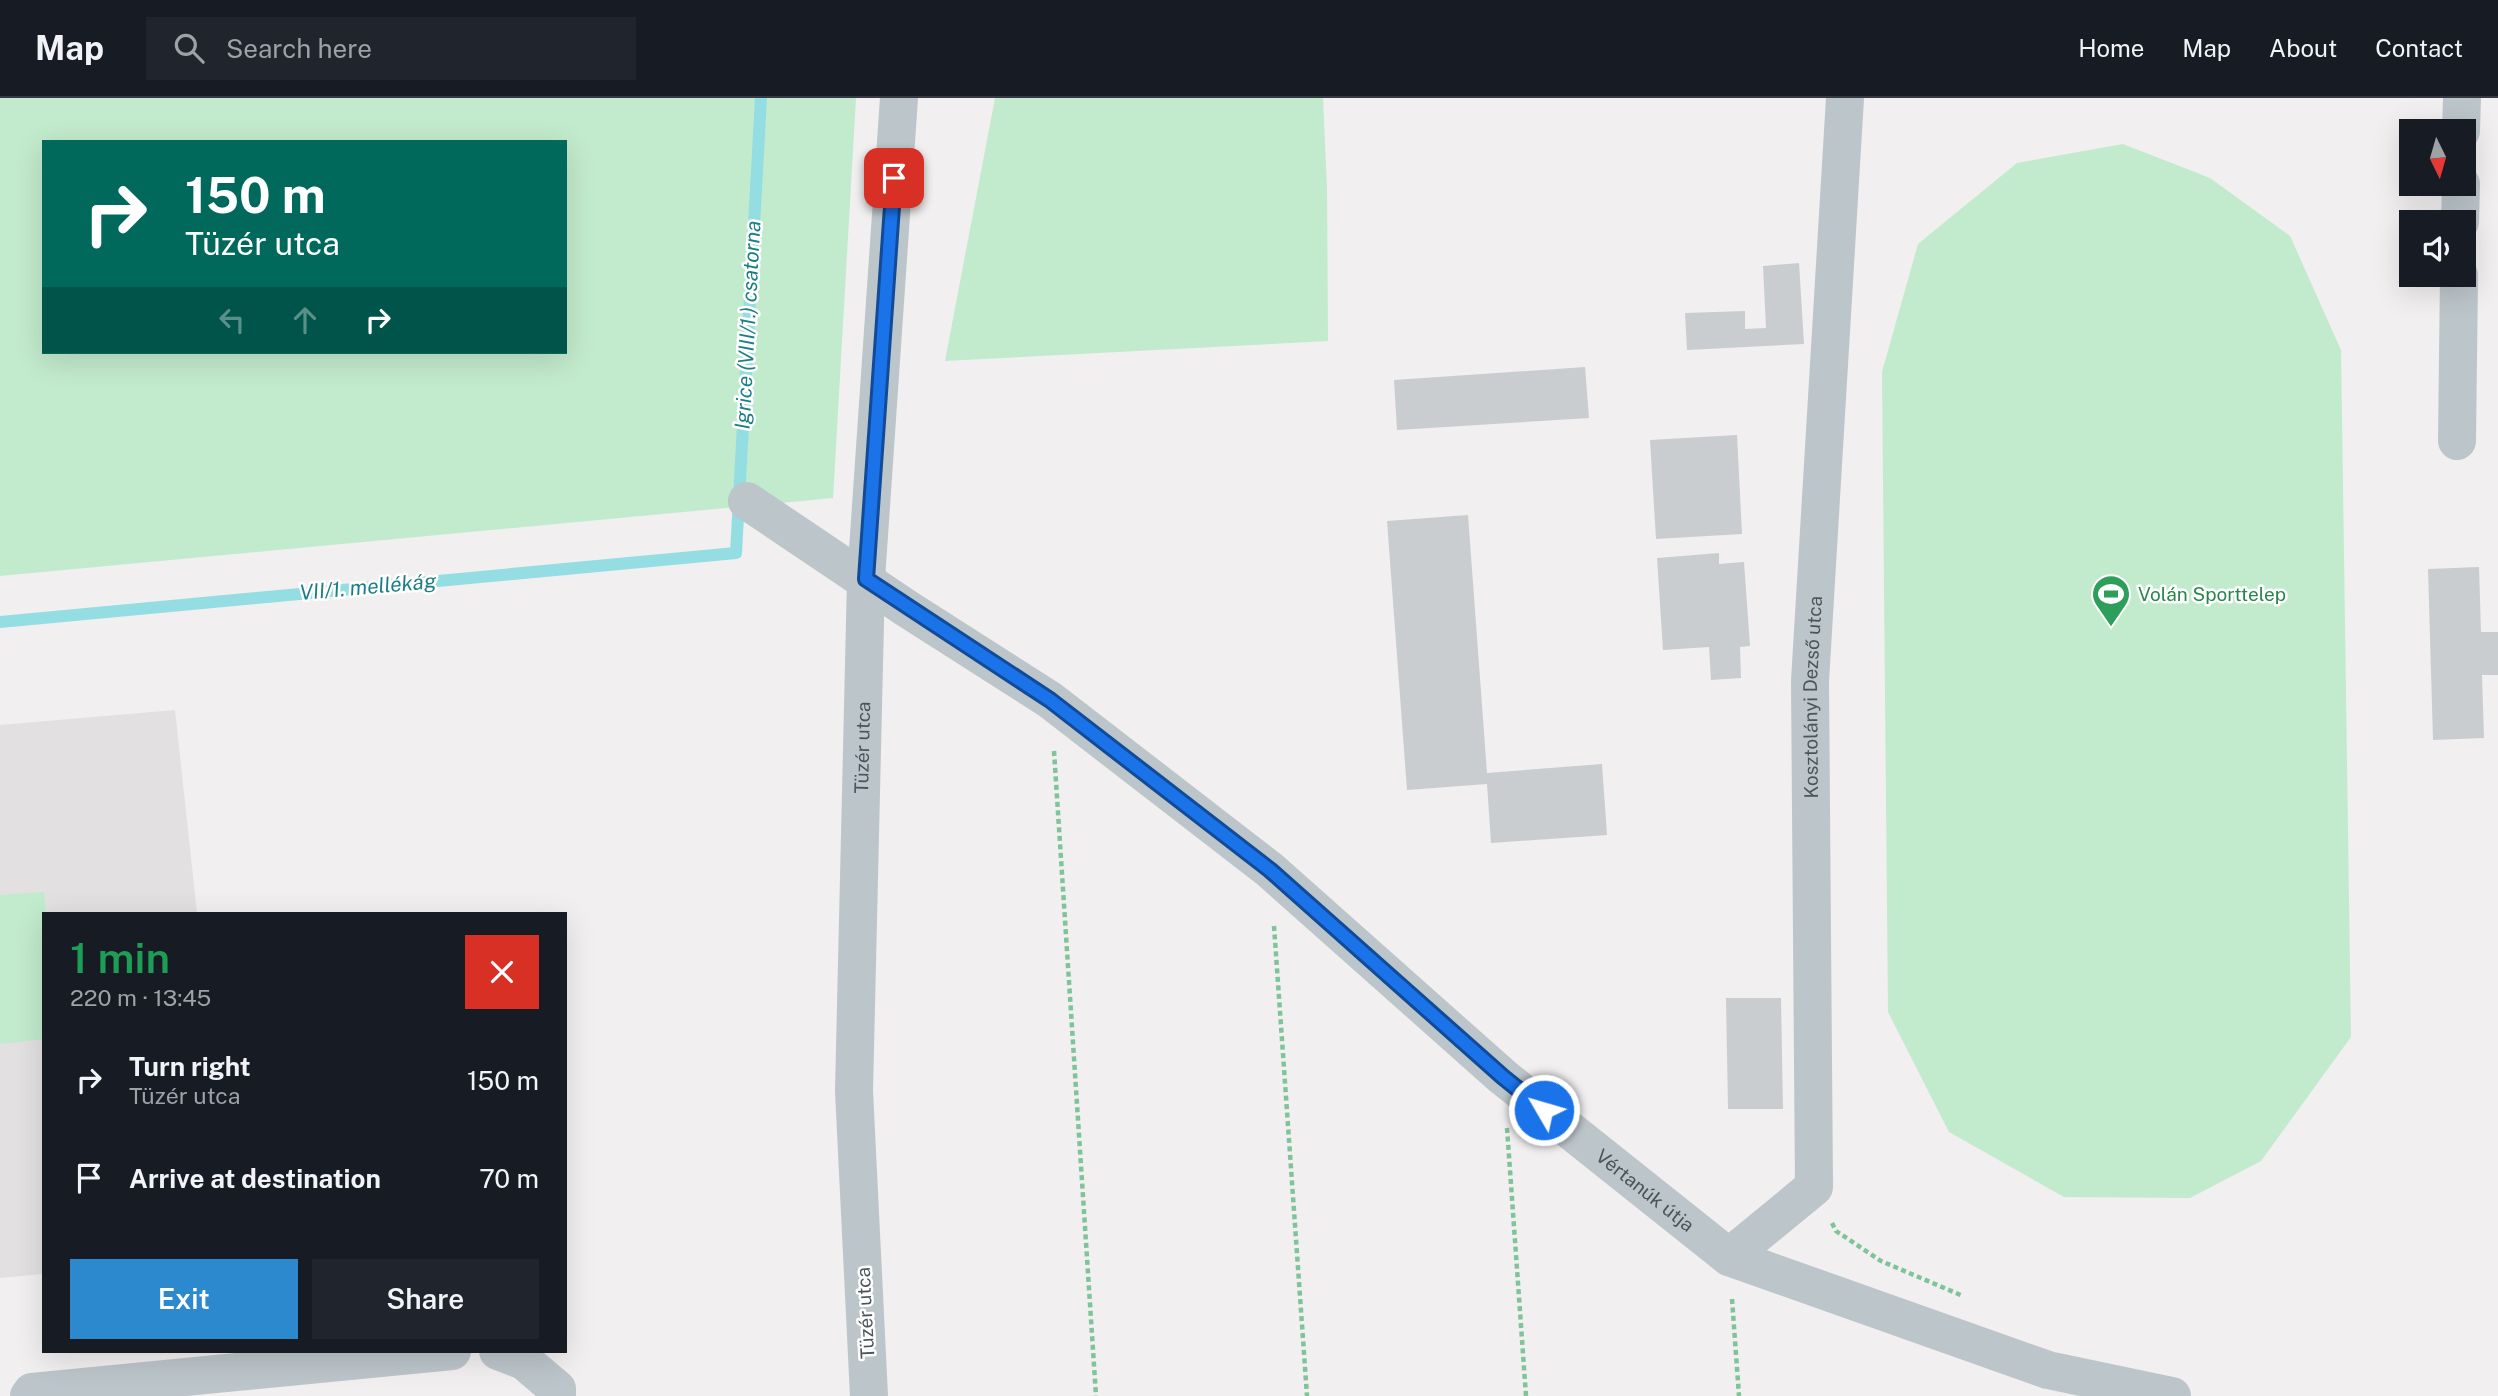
<!DOCTYPE html>
<meta charset="utf-8">
<style>
:root{--surface:#171b24;--page:#20242c;--text:#f1f3f6;--muted:#9ea1a6;--line:#363941;--accent:#2d89ce}
body{margin:0;font-family:"Public Sans",sans-serif;background:var(--page);color:var(--text);height:100vh;display:flex;flex-direction:column;font-size:26px;white-space:nowrap}
*{box-sizing:border-box;margin:0}
p{font-size:23px;color:var(--muted)}
.icon{flex:none;width:38px;height:38px;fill:none;stroke:currentColor;stroke-width:2;stroke-linecap:round;stroke-linejoin:round}
.map{position:relative;flex:1;overflow:hidden}
.panel{position:absolute;left:42px;top:814px;width:525px;height:441px;display:flex;flex-direction:column;background:var(--surface);border-radius:0px;box-shadow:0 7px 28px #0002}
.panel>*{flex:none}
.hud{position:absolute;left:42px;top:42px;width:525px;height:214px;border-radius:0px;box-shadow:0 7px 28px #0002;background:#00695c;color:#fff;overflow:hidden}
.needle{width:46px;rotate:175deg}
.buttons{position:absolute;left:2399px;top:21px;display:grid;gap:14px}
.buttons a{display:grid;place-items:center;width:77px;height:77px;border-radius:0px;background:var(--surface);box-shadow:0 7px 28px #0002;font-size:35px}
.pin{position:absolute;display:grid;place-items:center;width:60px;height:60px;color:#fff;margin:-30px;border-radius:14px;box-shadow:0 4px 10px #0006}
.me{position:absolute;width:77px;margin:-38px;rotate:308deg;stroke-linejoin:round;filter:drop-shadow(0 0 5px #0008)}
.turn{display:flex;align-items:center;gap:24px;height:147px;padding:0 28px;font-size:32px}
.turn .icon{width:91px;height:91px;stroke-width:2.5}
.turn b{display:block;font-size:49px;line-height:60px}
.lanes{display:flex;align-items:center;height:66px;padding:0 28px;background:#0003;justify-content:center;gap:35px;direction:ltr}
.lanes .off{opacity:.35}
.round{display:grid;place-items:center;flex:none;width:74px;height:74px;border-radius:0px;background:var(--page)}
.summary{display:flex;align-items:center;justify-content:space-between;height:119px;padding:0 28px}
h1{font-size:42px;font-weight:600;line-height:52px;color:#1e9e55}
.cta{display:flex;gap:14px;margin-top:auto;padding:14px 28px}
.cta a{flex:1;height:80px;border-radius:0px;background:var(--accent);color:#fff;font-size:28px;font-weight:600;line-height:80px;text-align:center}
.cta a+a{background:var(--page);color:var(--text)}
ul{padding:0;list-style:none}
li{display:flex;align-items:center;gap:21px;height:98px;padding:0 28px}
li div{flex:1}
li b{display:block;font-size:26px}
li em{font-style:normal}
header{display:flex;align-items:center;gap:42px;box-sizing:border-box;height:98px;padding:0 35px;background:var(--surface);border-bottom:2px solid var(--line)}
header strong{font-size:33px}
nav{display:flex;gap:38px;margin-inline-start:auto;font-size:24px}
.search{width:490px;height:63px;background:var(--page);display:flex;align-items:center;gap:18px;box-sizing:border-box;padding:0 24px;border-radius:0px;color:var(--muted);font-size:26px}
.map>svg:first-child{display:block}
</style>
<header>
<strong>Map</strong>
<div class="search"><svg class="icon" aria-label="search" viewBox="0 0 24 24"><circle cx="10" cy="10" r="6"/><path d="M15 15l6 6"/></svg>Search here</div>
<nav><a>Home</a><a>Map</a><a>About</a><a>Contact</a></nav>
</header>
<div class="map">
<svg width="2498" height="1298" viewBox="0 0 2498 1298">
<rect width="100%" height="100%" fill="#f1efef"/>
<path fill="#e2e0e1" d="M175,612L197,815L44,816V1176L0,1180V627Z"/>
<path fill="#c2eacc" fill-rule="evenodd" d="M0,0H856L833,400L0,478ZM44,44H565V254H44Z
M995,0H1323L1327,90L1328,243L945,263Z
M2123,46L2210,80L2290,138L2341,252L2351,939L2261,1063L2190,1100L2064,1099L1949,1034L1888,914L1882,274L1918,146L2017,65Z
M44,794L46,815L44,816V941L0,946V797Z"/>
<g fill="none" stroke-linecap="round" stroke-linejoin="round">
<path stroke="#94dde2" stroke-width="12" d="M0,524L736,455L761,0"/>
</g>
<path fill="#c9cdd0" d="M1799,165L1804,246L1687,252L1685,215L1745,213V231L1766,230L1763,168Z
M1585,269L1589,320L1397,332L1394,282Z
M1737,337L1742,436L1656,441L1650,342Z
M1468,417L1487,675L1602,666L1607,737L1491,745L1487,686L1407,692L1387,423Z
M1719,455V466L1744,464L1750,548L1740,549L1741,580L1711,582L1709,549L1663,552L1657,460Z
M2479,469L2481,534H2498V577H2482L2484,640L2433,642L2428,471Z
M1726,900H1781L1783,1011H1728Z"/>
<g fill="none" stroke-linecap="round" stroke-linejoin="round">
<path stroke="#7ec498" stroke-width="4.5" stroke-dasharray="5 3.5" stroke-linecap="butt" d="M1054,653L1096,1298
M1274,828L1307,1298
M1507,1030L1526,1298
M1832,1125L1836,1133L1881,1163L1963,1198
M1732,1201L1739,1298"/>
<g stroke="#bcc5ca" stroke-width="38">
<path d="M2461,33L2462,0"/>
<path d="M2460,124L2461,86"/>
<path d="M2457,343L2459,177"/>
<path id="s1" d="M747,403L906,510L1050,602L1270,772L1503,979L1729,1159L2048,1272L2172,1298"/>
<path id="s2" d="M1729,1159L1814,1089L1810,583L1845,0"/>
<path d="M498,1253L524,1263L557,1291V1298"/>
<path d="M29,1298L32,1294L452,1253"/>
<path id="s3" d="M869,1298L854,993L866,481L899,0"/>
</g>
</g>
<g fill="none" stroke-linecap="round" stroke-linejoin="round">
<defs>
<path id="route" d="M894,80L866,481L1050,602L1270,772L1503,979L1544,1012"/>
</defs>
<use href="#route" stroke="#114b97" stroke-width="18"/>
<use href="#route" stroke="#1a73e8" stroke-width="12"/>
</g>
<defs>
<symbol id="stadium-pin" viewBox="-11 -11 22 30"><path d="M0 17L-7.5 6A9.5 9.5 0 1 1 7.5 6Z" fill="#2e9e5b" stroke="#fff"/><path d="M0-5a6.5 5 0 1 0 0 10a6.5 5 0 1 0 0-10ZM-3.5-1.8h7v3.6h-7Z" fill="#fff"/></symbol>
</defs>
<g fill-rule="evenodd">
<use href="#stadium-pin" x="2089" y="474" width="44" height="60"/>
</g>
<g text-anchor="middle" stroke-width="5" stroke-linejoin="round" paint-order="stroke">
<g font-size="19" fill="#27864d" stroke="#fff" text-anchor="start">
<text x="2138" y="503">Volán Sporttelep</text>
</g>
<g font-size="19" fill="#49555a" stroke="#fff">
<text dy="7" stroke="none"><textPath href="#s2" startOffset="600">Kosztolányi Dezső utca</textPath></text>
<text dy="7" stroke="none"><textPath href="#s3" startOffset="649">Tüzér utca</textPath></text>
<text dy="7" stroke="none"><textPath href="#s1" startOffset="1134">Vértanúk útja</textPath></text>
<text transform="translate(865 1215) rotate(-93)" y="7">Tüzér utca</text>
</g>
<g font-size="21" font-style="italic" fill="#1a7e86" stroke="#fff">
<text transform="translate(748 227) rotate(-87)" y="7">Igrice (VIII/1.) csatorna</text>
<text transform="translate(368 489) rotate(-5)" y="7">VII/1. mellékág</text>
</g>
</g>
</svg>
<div class="buttons">
<a><svg class="needle" viewBox="-14 -14 28 28"><path d="M0-13l5 13h-10z" fill="#e53935"/><path d="M0 13l5-13h-10z" fill="#9ea1a6"/></svg></a>
<a><svg class="icon" aria-label="sound" viewBox="0 0 24 24"><path d="M4 9h4l5-4v14l-5-4H4zM17 9q2 3 0 6"/></svg></a>
</div>
<div class="pin" style="left:894px;top:80px;background:#d93025"><svg class="icon" aria-label="arrive" viewBox="0 0 24 24"><path d="M6 21V4h12l-3 4 3 4H6"/></svg></div>
<svg class="me" style="left:1544px;top:1012px" viewBox="-20 -20 40 40"><circle r="17" fill="#1a73e8" stroke="#fff" stroke-width="3"/><path d="M0-11L8 9 0 5-8 9z" fill="#fff"/></svg>
<div class="hud">
<div class="turn"><svg class="icon" aria-label="right" viewBox="0 0 24 24"><path d="M7 20v-9h11M14 6l5 5-5 5"/></svg><div><b>150 m</b>Tüzér utca</div></div>
<div class="lanes"><svg class="icon off" aria-label="left" viewBox="0 0 24 24"><path d="M17 20v-9H6M10 6l-5 5 5 5"/></svg><svg class="icon off" aria-label="ahead" viewBox="0 0 24 24"><path d="M12 20V5M6 11l6-6 6 6"/></svg><svg class="icon" aria-label="right" viewBox="0 0 24 24"><path d="M7 20v-9h11M14 6l5 5-5 5"/></svg></div>
</div>
<section class="panel">
<div class="summary"><div><h1>1 min</h1><p>220 m · 13:45</p></div><a class="round" style="background:#d93025;color:#fff"><svg class="icon" aria-label="close" viewBox="0 0 24 24"><path d="M6 6l12 12M18 6L6 18"/></svg></a></div>
<ul>
<li><svg class="icon" aria-label="right" viewBox="0 0 24 24"><path d="M7 20v-9h11M14 6l5 5-5 5"/></svg><div><b>Turn right</b><p>Tüzér utca</p></div><em>150 m</em></li>
<li><svg class="icon" aria-label="arrive" viewBox="0 0 24 24"><path d="M6 21V4h12l-3 4 3 4H6"/></svg><div><b>Arrive at destination</b></div><em>70 m</em></li>
</ul>
<div class="cta"><a>Exit</a><a>Share</a></div>
</section>
</div>
